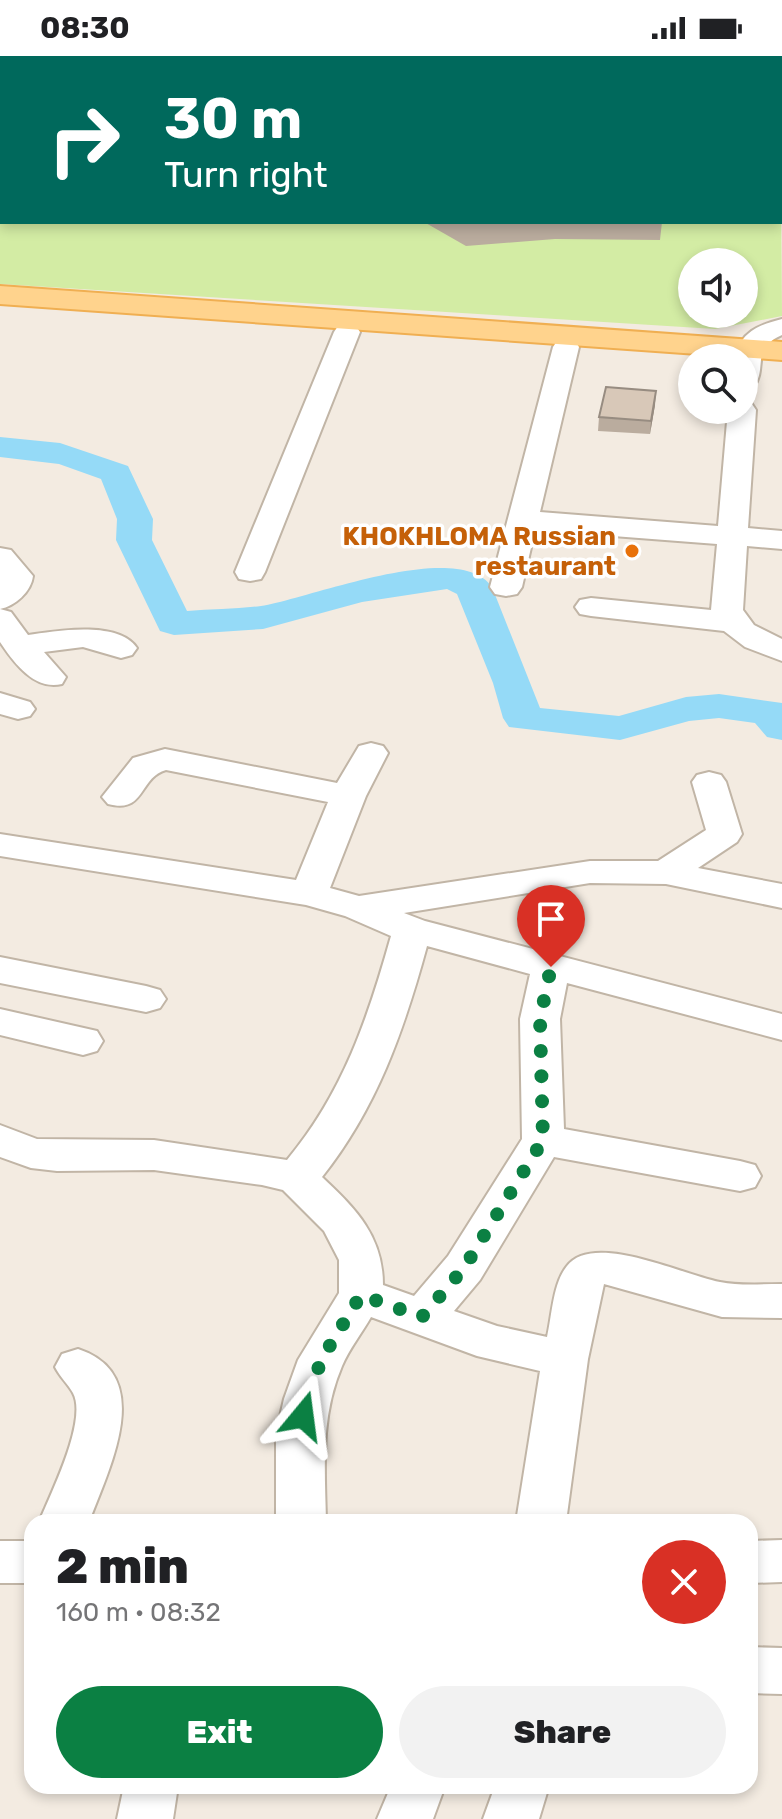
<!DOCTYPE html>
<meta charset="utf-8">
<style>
:root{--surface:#fff;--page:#f2f2f2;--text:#202124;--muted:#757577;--accent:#0b8043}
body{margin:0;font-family:Rubik,sans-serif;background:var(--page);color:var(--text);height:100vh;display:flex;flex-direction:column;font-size:30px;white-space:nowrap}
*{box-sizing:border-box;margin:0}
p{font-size:26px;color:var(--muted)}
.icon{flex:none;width:44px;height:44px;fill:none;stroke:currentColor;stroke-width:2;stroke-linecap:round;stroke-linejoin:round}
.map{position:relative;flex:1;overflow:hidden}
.side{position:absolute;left:24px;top:1458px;width:734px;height:280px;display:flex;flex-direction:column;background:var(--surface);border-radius:24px;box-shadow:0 4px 12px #0003}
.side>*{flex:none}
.banner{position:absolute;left:0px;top:0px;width:782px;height:168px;box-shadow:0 4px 12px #0003;background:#00695c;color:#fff;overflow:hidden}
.fabs{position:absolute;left:678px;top:192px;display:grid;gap:16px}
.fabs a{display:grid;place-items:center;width:80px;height:80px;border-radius:50%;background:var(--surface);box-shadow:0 4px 12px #0003;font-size:40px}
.pin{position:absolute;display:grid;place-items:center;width:68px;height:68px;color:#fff;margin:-82px -34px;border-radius:50% 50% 50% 0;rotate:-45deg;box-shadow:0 0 8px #0007}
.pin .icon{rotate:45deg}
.me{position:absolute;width:88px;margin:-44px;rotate:16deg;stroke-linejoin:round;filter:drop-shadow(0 0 6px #0008)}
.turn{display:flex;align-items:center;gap:28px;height:168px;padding:0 32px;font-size:36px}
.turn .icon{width:104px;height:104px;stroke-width:2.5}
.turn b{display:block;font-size:56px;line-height:68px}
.round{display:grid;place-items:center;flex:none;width:84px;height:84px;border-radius:42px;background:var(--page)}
.head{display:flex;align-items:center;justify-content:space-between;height:136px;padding:0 32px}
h1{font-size:48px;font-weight:800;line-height:60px}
.cta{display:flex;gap:16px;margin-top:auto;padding:16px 32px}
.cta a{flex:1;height:92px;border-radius:48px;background:var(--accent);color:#fff;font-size:32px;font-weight:800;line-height:92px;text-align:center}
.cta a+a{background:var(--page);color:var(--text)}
.status{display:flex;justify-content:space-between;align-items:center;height:56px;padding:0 40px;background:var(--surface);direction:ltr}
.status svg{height:22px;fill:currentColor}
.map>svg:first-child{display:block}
</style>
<div class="status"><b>08:30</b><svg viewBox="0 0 49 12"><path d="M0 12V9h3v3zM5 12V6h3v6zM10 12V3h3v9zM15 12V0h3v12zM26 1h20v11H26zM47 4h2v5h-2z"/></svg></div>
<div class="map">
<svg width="782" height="1763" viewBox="0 0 782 1763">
<rect width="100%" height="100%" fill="#f3ebe1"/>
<path fill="#d3eca4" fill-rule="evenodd" d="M0,0H757L762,2H2V166H780V10L782,260L715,273L0,228ZM692,206H744V258H692Z"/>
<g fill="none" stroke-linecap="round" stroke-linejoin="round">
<path fill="#95daf7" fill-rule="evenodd" d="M0,381L60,387L128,410L153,463L152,484L187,555C212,553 237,553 261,550C311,542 458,482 492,531L540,652L619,660L686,641L719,638L782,647V684L767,681L755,667L719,662L689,665L620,684L509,671L503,662L493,627L457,538L447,533L362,546L263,573L174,579L160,575L116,484L117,463L101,423L59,408L0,401Z"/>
<defs>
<path id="minor" d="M10,0H30L31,2H9Z
M782,263V279C750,293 768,310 754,331L744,333V302H734C741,276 758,269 782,263Z
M347,268L356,270L360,276L265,516L261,523L250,525L239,523L235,516L334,276L338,270Z
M566,283L575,285L579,291L540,456L718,470L728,354H744V346L752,348L756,354L748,472L782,475V493L747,490L743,554L754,569L782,583V605L745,591L724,575L591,560L580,558L575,551L580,544L591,542L711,554L717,488L535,474L522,531L517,538L506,540L495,538L490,531L553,291L557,285Z
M0,492L11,494L33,520C31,536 15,550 0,553L11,556L28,579C56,575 118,564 137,592L132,599L121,602L83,591L44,596L66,621L62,628C35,635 14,607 0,586Z
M0,637L30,646L35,653L30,660L18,663L0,658Z
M371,687L383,690L388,697L366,740L330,832L359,840L590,805H658L706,774L692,726L697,719L709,716L721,719L726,726L742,778L737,786L698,812L782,828V852L666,828L590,827L404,857L425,865L782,958V984L567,927L560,963L564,1073L740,1105L755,1109L761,1120L755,1131L740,1135L554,1101L480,1224L454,1255L497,1270L547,1281C552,1259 553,1227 567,1210C593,1175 683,1219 720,1226C739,1230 762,1228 782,1228V1262L722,1261L604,1228L588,1303L566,1466H516L540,1315L477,1300L371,1261C362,1277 349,1293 342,1310C320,1361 325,1412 326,1466H276V1378L284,1343L298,1304L339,1237V1204L324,1175L283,1134L262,1129L154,1114L57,1115L31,1112L0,1101V1069L37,1083L154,1084L287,1104C343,1037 368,962 391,880L345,860L306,849L0,800V778L296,824L328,746L166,714C138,722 146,758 108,748L102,741L133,702L165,693L337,727L359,690ZM427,890L530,918L520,963L522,1083L448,1200L414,1240L383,1229C383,1180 356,1153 322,1121C377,1052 404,974 427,890Z
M0,901L146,930L160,934L166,943L160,952L146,956L0,927Z
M0,953L97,975L103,985L97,995L83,999L0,979Z
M78,1293C158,1319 108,1414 89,1466H39C50,1439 88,1364 73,1337C68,1328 60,1321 55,1311L62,1298Z
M782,1484V1526L750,1527V1485Z
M0,1485H32V1527H0Z
M750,1591L782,1592V1638L750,1637Z
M124,1730H178L173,1763H117Z
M391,1730H445L433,1763H377Z
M495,1730H549L539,1763H483Z"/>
<path id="major" d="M0,230L782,286V304L0,248Z"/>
</defs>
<use href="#minor" stroke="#c1b5a6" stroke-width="4"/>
<use href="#major" stroke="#f0af52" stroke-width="4"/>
<path stroke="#c2ac92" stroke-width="3" stroke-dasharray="2 2" stroke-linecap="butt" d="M522,0L527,2
M105,2H109"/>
<use href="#minor" fill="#fff" fill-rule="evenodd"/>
<use href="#major" fill="#ffd38d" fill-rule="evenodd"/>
</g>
<path fill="#baac9e" d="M2,95V161H0V98Z
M424,166H662L660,184L555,183L466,190Z
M655,349L650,378L598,375L599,361Z"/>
<path fill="#978c81" d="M0,71L2,86V92L0,94Z
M656,335L655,349L650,378L651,365Z"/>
<path fill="#d8c8b8" stroke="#978c81" stroke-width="2" d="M259,0H512L520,2H262Z
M0,57H2V83L0,71Z
M2,95V139H0V98Z
M606,331L656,335L651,365L599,361Z"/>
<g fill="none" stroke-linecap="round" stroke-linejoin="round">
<path stroke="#0b8043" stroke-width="14" stroke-dasharray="0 25.2" d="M303,1360L321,1304L361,1239L422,1261L464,1212L543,1084L540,963L551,911"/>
</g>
<circle fill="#e8710a" stroke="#fff" stroke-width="3" cx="632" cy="495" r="8"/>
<g text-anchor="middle" stroke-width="7" stroke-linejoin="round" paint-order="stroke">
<g font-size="26" font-weight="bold" fill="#c56008" stroke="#fff" text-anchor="end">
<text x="616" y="489">KHOKHLOMA Russian<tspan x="616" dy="30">restaurant</tspan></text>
</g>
</g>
</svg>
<div class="fabs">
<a><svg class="icon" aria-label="sound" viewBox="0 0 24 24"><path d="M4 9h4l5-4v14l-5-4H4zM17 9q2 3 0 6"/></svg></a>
<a><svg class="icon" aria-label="search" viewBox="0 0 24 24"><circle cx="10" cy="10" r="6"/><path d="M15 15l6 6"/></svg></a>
</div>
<div class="pin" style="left:551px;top:911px;background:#d93025"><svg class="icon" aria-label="arrive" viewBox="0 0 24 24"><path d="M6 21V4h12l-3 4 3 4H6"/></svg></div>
<svg class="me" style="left:303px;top:1360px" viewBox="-20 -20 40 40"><path d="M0-17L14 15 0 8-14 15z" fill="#0b8043" stroke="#fff" stroke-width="4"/></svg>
<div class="banner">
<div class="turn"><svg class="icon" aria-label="right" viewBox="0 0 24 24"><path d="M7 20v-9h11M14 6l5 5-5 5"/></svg><div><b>30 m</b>Turn right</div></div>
</div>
<section class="side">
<div class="head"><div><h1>2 min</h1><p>160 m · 08:32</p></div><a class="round" style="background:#d93025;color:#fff"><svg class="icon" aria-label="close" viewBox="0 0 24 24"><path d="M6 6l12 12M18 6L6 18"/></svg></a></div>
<div class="cta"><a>Exit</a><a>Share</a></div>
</section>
</div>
